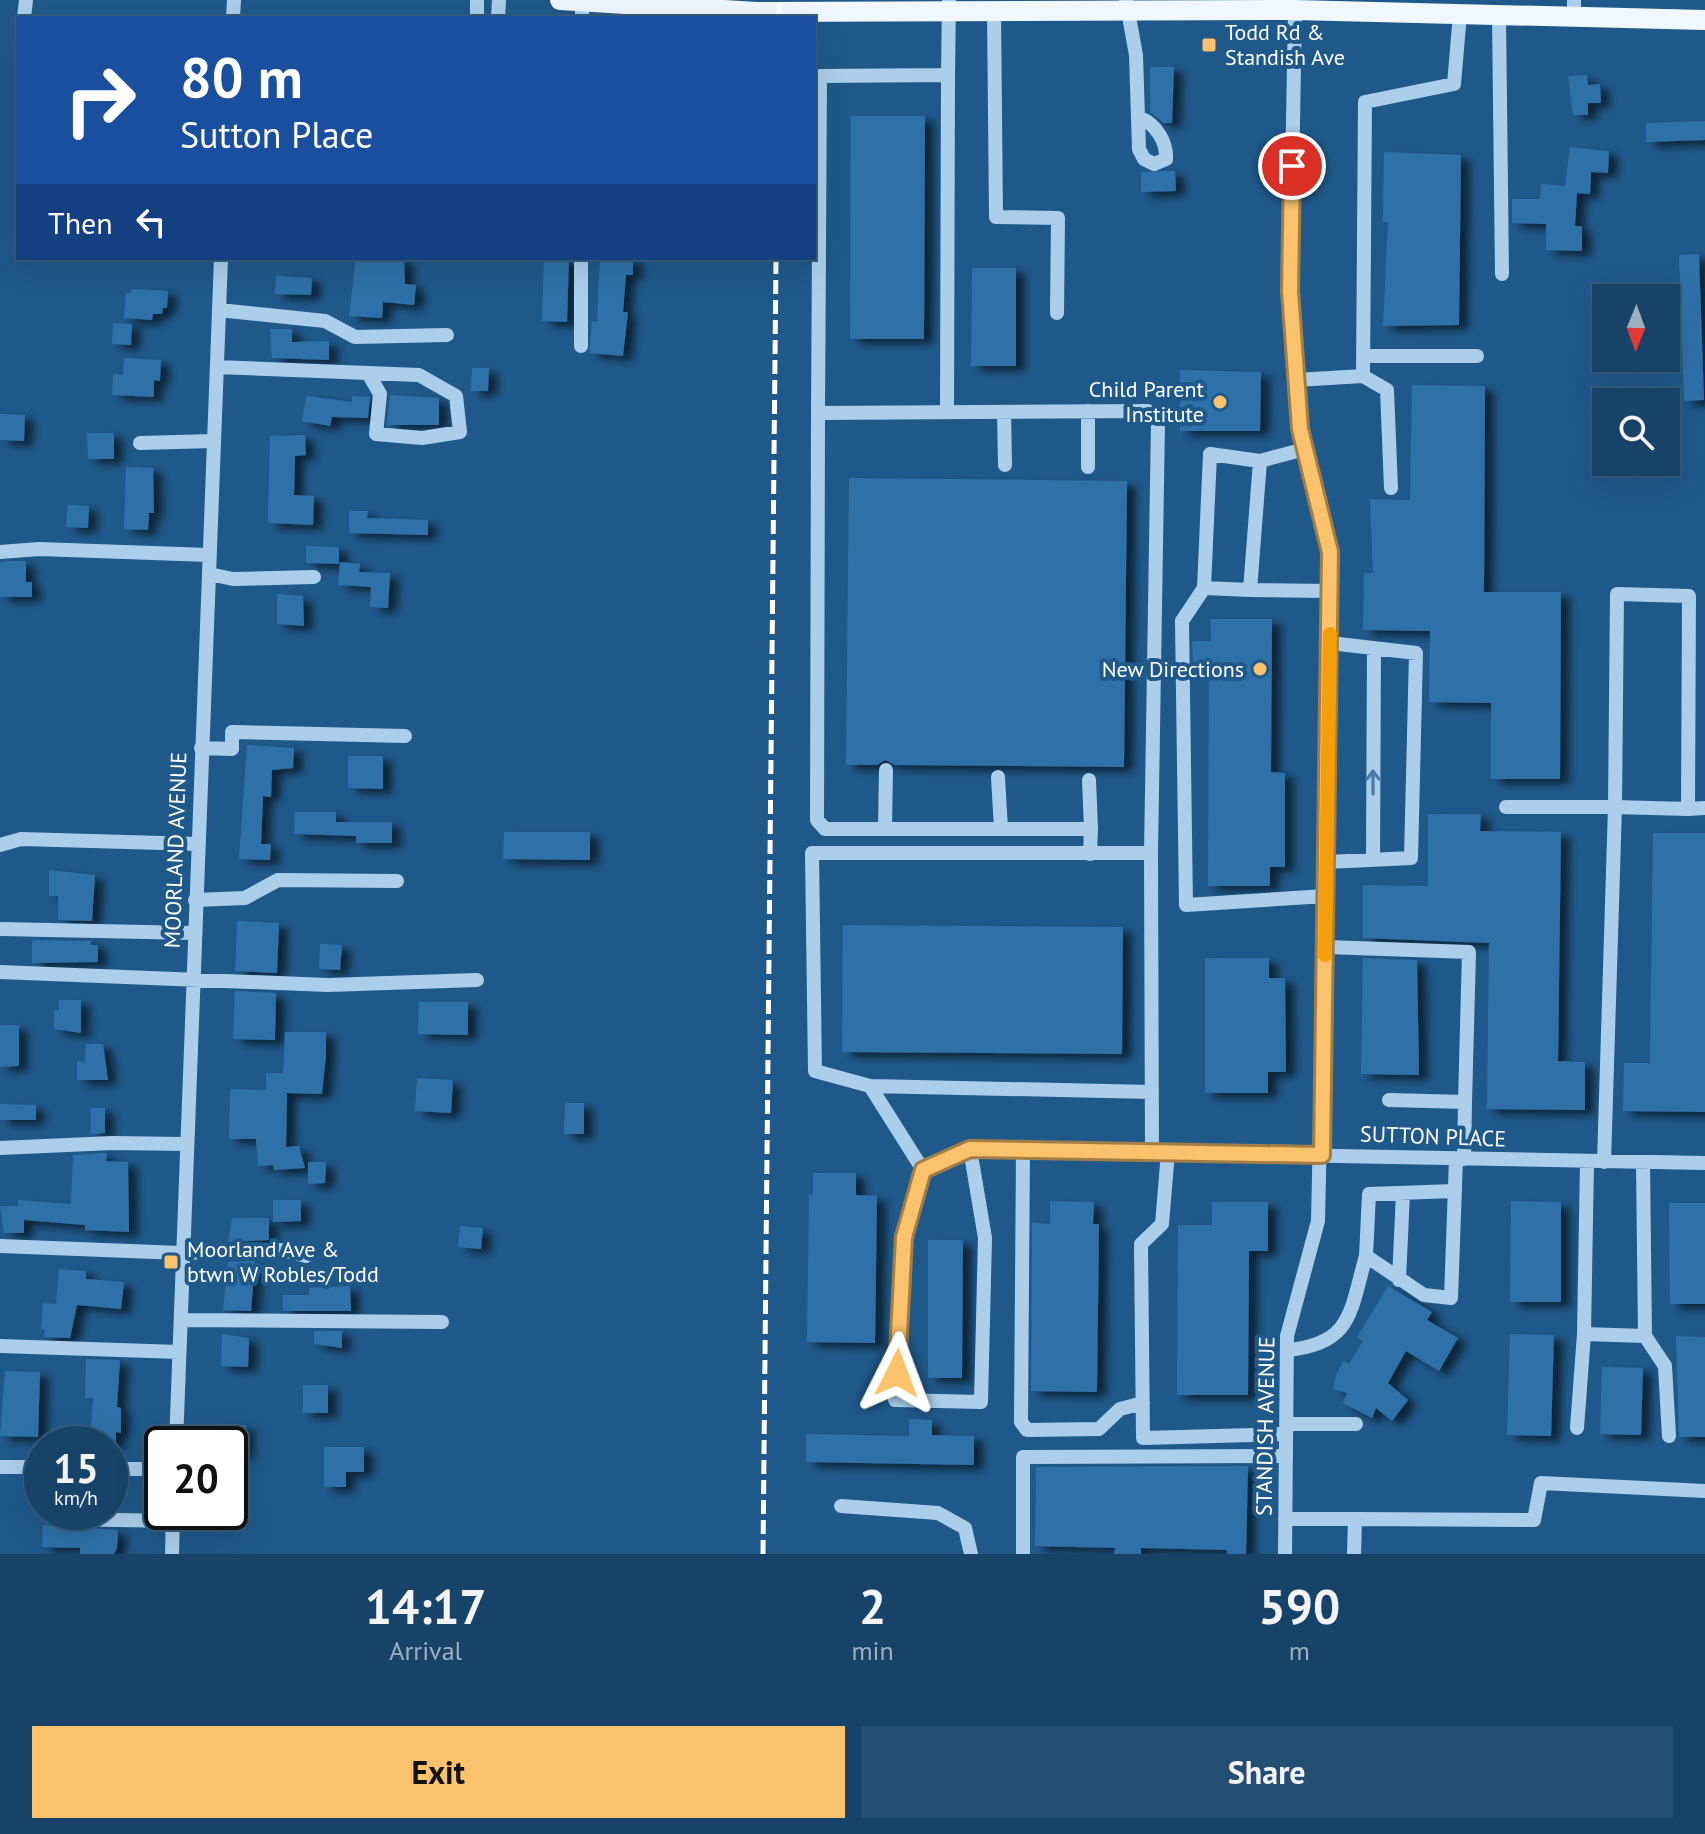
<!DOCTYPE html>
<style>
:root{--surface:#174368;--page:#244e71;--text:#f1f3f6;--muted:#9eb0c0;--line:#365c7c;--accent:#f9c26b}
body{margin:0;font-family:"PT Sans",sans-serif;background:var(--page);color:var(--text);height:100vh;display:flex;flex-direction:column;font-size:30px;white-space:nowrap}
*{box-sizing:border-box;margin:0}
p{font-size:26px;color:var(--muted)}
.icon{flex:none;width:44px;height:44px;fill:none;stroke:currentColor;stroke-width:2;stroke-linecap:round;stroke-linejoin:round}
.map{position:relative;height:1554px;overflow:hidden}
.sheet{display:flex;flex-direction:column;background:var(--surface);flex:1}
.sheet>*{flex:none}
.banner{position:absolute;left:16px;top:16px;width:800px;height:244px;border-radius:0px;box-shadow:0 8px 32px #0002,0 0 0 2px var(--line);background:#1a4fa0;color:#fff;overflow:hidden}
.needle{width:52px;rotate:181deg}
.buttons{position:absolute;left:1592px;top:284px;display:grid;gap:16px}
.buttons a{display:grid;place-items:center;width:88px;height:88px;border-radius:0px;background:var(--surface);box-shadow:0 8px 32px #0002,0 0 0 2px var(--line);font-size:40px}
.speed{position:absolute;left:24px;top:1426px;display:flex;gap:16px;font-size:40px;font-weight:700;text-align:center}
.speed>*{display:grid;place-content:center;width:104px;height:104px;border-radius:50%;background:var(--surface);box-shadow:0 8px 32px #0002,0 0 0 2px var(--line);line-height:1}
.speed small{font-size:20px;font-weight:400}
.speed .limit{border:4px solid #111;border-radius:12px;background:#fff;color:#111}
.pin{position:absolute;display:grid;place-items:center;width:68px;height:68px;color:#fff;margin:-34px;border:4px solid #fff;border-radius:50%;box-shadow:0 2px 8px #0007}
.me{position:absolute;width:88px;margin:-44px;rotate:3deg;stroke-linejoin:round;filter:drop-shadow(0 0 6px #0008)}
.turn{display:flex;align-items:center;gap:28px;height:168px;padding:0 32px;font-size:36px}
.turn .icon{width:104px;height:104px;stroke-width:2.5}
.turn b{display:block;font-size:56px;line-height:68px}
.then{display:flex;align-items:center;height:76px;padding:0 32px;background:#0003;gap:16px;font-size:30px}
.eta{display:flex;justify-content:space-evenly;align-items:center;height:136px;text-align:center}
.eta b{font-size:48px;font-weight:700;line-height:56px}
.primary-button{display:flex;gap:16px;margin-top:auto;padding:16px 32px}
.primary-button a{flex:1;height:92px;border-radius:0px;background:var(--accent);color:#111;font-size:32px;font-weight:700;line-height:92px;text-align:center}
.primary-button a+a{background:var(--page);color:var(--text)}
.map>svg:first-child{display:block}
</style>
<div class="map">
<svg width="1705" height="1554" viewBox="0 0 1705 1554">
<defs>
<filter id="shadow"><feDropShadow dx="9" dy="5" stdDeviation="4" flood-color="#0009"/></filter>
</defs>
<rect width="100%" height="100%" fill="#1f598a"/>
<path fill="#2f71a8" filter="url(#shadow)" d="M1150,67H1174L1172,123H1164L1150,112Z
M1587,75L1588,85L1600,84L1601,103H1588V115H1573L1568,76Z
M851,116H925L924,339H850Z
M1705,121V140L1646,142V123Z
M1570,147L1609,151L1608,173L1591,172L1590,194L1577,193L1575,226H1582V251L1546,250V224L1512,223V199H1540L1541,184L1565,186Z
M1384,152L1461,155L1459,325L1383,326L1388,222H1383Z
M1162,171H1175L1176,191L1141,192V172Z
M1699,254L1704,400L1684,401L1679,255Z
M356,258H404L405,284L416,285L414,305L383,302L382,318L349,316Z
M544,258H569L567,322L542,321Z
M600,258H633V275H626L623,312H628L623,356L589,353L592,321L597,322Z
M972,268H1016V366H971Z
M276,276L312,278L311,295L275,294Z
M131,289L168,291L167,308H163L162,314H153L152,320L124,318L126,293H131Z
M113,323L132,324L131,345L112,344Z
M270,329H292V342L329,341V360L272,358Z
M124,358L161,360L160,381L154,380V397L112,395L113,374L123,375Z
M472,368H489L488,391H471Z
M1180,370L1261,372L1260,431H1180Z
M1412,385L1485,386L1484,592H1561L1560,779H1491V703L1429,702L1430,631L1363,630L1364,573H1373L1370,499L1410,500Z
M390,395L439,398V425H387Z
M306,396L352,402V396L370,397L368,418L332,417L330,426L302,421Z
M0,414L25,415L24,441L0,440Z
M87,433H114V459H88Z
M305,435L306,455L295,456L294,495L314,496L313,525L268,523L270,436Z
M126,467L153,468L154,513H149L148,530L124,529Z
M849,478L1127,481L1124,767L895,765L885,760L877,765H846Z
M68,505L89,506L88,528L66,527Z
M349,511H368L367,518L428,520V535L349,533Z
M306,546L339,547V564L306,563Z
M12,561H26V582H32V597H0V562Z
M340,562L360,564L359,572L390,573L388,608L370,607L371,587L338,585Z
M277,594L303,596L304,626L277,624Z
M1211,619H1272L1271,772L1285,773V867H1270V886H1208L1209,662H1193L1192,641H1211Z
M247,745L294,748L293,768L272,770L271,797L263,796L261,844H271L270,860L239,859Z
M348,756H383V789L348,788Z
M295,812H336V822H392V843H356V836L294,834Z
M1428,814H1481L1480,831L1561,832L1558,1061L1585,1062V1110L1487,1109L1489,943L1363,938V885L1428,886Z
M504,832H590V860L503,859Z
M1653,833H1705V1112L1623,1111L1624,1063H1650Z
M49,870L95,875L92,921L58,920V896H49Z
M237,921L279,923L277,973L235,971Z
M843,925L1123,927L1122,1054L842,1052Z
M32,940L91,941V945H98V962L32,963Z
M320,944L342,945L340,970L319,969Z
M1205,958H1269V978H1285L1286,1072H1268V1093H1205Z
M1363,958L1417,960L1419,1075L1361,1074Z
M235,991L276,993L275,1040L233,1039Z
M59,1000H81V1033L54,1029V1010H59Z
M419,1002H468V1035L418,1034Z
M0,1025H19V1066L0,1067Z
M285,1032H326V1056L322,1094L287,1093L286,1147L299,1146L305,1168L274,1170L273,1165L258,1166L256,1139H229L230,1089L266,1090V1073H283Z
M86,1044H103L108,1080H77V1061L85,1062Z
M417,1078L453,1080L451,1113L415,1111Z
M565,1103H584V1134H564Z
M0,1104L36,1105V1120H0Z
M91,1108H105V1133L91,1134Z
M107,1153L106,1161L128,1162L129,1232L85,1230V1225L24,1220V1233H4L0,1206H18V1200L71,1204L73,1155Z
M308,1162H326L325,1183L308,1184Z
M813,1173H856V1195L877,1196L875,1343L807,1342L809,1195H813Z
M273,1200H301V1221L273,1222Z
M1050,1201L1094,1202L1093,1224H1099L1097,1392L1031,1391L1032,1223L1050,1224Z
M1511,1201L1561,1202V1302H1510Z
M1212,1202H1268V1251H1249L1248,1395H1177L1178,1225H1212Z
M1669,1203H1705V1304H1670Z
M232,1218H269V1240L228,1242Z
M460,1226L483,1228L481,1249L458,1247Z
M928,1240H963L962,1378H928Z
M255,1261L251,1311L223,1310L228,1262Z
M59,1269L86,1271V1279L124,1282L121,1309L77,1305L70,1338L44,1337L45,1330L41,1329L43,1303L56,1304Z
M350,1286L351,1311H283V1295H309V1288Z
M1388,1286L1432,1312L1427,1320L1458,1338L1439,1371L1406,1351L1388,1383L1408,1400L1392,1421L1376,1408L1372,1418L1343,1403L1347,1393L1333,1389L1337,1373L1343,1361L1349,1364L1363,1341L1357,1337Z
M314,1331H342V1348L314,1344Z
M222,1334L249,1338L248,1367L221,1366Z
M1510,1334L1554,1335L1551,1436L1507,1435Z
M1676,1336L1705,1337V1437H1679Z
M86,1359L120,1360L117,1407L121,1408V1433L116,1432V1444H90L93,1398H85Z
M1602,1367L1643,1368L1641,1435L1600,1434Z
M5,1371L40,1372L38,1437L0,1436Z
M303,1385H328V1413H303Z
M909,1419L932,1420V1435L974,1436V1465L806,1462V1434L909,1436Z
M221,1425H246L245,1453L230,1454V1444H221Z
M324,1447H364V1472H346V1487H324Z
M1248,1466L1246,1554H1227V1550L1141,1548V1554H1114L1115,1548L1035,1546L1036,1467Z
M43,1525L118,1530L117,1548L114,1554H80V1548L42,1547Z"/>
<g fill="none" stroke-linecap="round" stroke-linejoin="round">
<path stroke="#abcfeb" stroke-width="14" d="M1126,0L1136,55L1139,149L1144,159L1154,164L1166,159C1167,142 1156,124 1140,118
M994,12L996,217L1058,218L1057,313
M1499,15L1502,274
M1574,17V0
M24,18L26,0
M233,18L234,0
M477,18V0
M498,18L499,0
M582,18V1
M219,310L325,321L355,337L447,335
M581,346V258
M1363,356H1477
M217,367L419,375L456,396L460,432L422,438L376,434L380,394L368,373
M1363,376L1387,390L1391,488
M1296,380L1363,376L1365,102L1454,84L1460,14
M947,412L948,75
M1004,412L1005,465
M818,413L820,76L948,75L949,0
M140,443L214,441
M1260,461L1210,454L1204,588L1250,590L1260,461L1305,449
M1088,467V411
M0,552L39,549L209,555
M209,574L233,579L314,577
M1204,588L1182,621L1186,905L1326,896
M1250,590L1330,591
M1617,594L1689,596L1688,809L1615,807Z
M201,748L232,749V732L405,736
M998,777L1001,829
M1089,780L1091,829
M1506,807H1615L1604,1162
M1688,809L1705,808
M885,828L886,770
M0,845L21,839L197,844
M1090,854L1091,829H825L817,820L818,413L1148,411L1158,422L1151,853
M1373,860L1374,648
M1327,862L1411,858L1416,653L1330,643
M195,900L245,898L278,880L397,881
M0,929L194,933
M1326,947L1469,952L1465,1102
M0,972L328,985L477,980
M870,1086L923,1170L904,1237L895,1400L981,1402L985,1238L970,1149
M1152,1092L870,1086L815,1071L812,853H1151L1152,1152
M1389,1100L1465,1102L1464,1159
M0,1148L112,1143L185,1144
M1023,1149L1021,1422L1027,1430L1099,1429L1120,1409L1143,1403
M1168,1152L1162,1224L1141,1244L1143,1438L1286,1434
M1587,1162L1584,1334L1645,1336L1643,1162
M923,1170L970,1149L1705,1163
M1455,1191L1369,1194L1366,1256L1424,1295L1451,1298L1456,1159
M0,1246L181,1253L281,1250L306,1256
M1399,1280L1403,1193
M181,1320L442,1322
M1645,1336L1665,1366L1669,1436
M0,1346L179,1352
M1287,1350C1353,1344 1350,1311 1366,1256
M1286,1424H1356
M1577,1428L1584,1334
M176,1444L221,258
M0,1467H42
M110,1469H162
M841,1506L938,1513L965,1528L971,1554
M61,1519L173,1521
M1285,1519H1355L1354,1554
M1355,1519L1534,1520L1541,1483L1705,1491
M172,1554L173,1514
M1023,1554V1457L1286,1456
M1285,1554L1287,1336L1318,1221L1329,728L1330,552L1300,429L1290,291L1295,10"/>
<path stroke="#f0f7fe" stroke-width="20" d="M560,0L757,12L1295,10L1705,20"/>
<path stroke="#fff" stroke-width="5" stroke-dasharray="14 6" stroke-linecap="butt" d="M779,18V0
M763,1554L776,258"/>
</g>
<defs><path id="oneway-shaft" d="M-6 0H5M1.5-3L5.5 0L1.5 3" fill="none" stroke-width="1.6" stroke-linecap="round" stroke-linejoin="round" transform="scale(2)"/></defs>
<use stroke="#497ca7" href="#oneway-shaft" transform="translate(1373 782) rotate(-90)"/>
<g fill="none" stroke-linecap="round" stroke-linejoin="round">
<defs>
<path id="route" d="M897,1373L904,1237L923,1170L970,1149L1322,1155L1330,552L1300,429L1290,291L1292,166"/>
</defs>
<use href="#route" stroke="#a27e46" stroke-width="20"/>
<use href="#route" stroke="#f9c26b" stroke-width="14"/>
<path stroke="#f59e0b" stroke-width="14" d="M1325,955L1330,634"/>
</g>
<g fill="#f9c26b" stroke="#1f598a" stroke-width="3">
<rect x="1201" y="37" width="16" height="16" rx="4"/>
<circle cx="1220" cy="402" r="8"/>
<circle cx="1260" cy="669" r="8"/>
<rect x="163" y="1254" width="16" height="16" rx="4"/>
</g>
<g text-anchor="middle" stroke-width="8" stroke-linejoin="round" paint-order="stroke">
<g font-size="22" fill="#fff" stroke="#1f598a" text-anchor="start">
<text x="1225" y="40">Todd Rd &amp;<tspan x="1225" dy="25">Standish Ave</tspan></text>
<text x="1204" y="397" text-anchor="end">Child Parent<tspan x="1204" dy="25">Institute</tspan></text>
<text x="1244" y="677" text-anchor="end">New Directions</text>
<text x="187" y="1257">Moorland Ave &amp;<tspan x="187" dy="25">btwn W Robles/Todd</tspan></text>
</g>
<g font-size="22" fill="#fff" stroke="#1f598a">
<text transform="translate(175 850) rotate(-88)" y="8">MOORLAND AVENUE</text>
<text transform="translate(1433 1136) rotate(2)" y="8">SUTTON PLACE</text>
<text transform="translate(1265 1426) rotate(-89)" y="8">STANDISH AVENUE</text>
</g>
</g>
</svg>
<div class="buttons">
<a><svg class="needle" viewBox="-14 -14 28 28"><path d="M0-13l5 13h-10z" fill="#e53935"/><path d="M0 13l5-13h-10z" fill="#9eb0c0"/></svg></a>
<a><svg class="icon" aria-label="search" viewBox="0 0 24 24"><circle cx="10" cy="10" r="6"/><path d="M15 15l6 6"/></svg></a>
</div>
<div class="speed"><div>15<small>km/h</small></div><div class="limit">20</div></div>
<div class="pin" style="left:1292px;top:166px;background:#d93025"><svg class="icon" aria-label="arrive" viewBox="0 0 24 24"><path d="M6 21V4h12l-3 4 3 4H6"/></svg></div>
<svg class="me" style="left:897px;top:1373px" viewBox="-20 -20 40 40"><path d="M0-17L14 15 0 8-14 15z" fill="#f9c26b" stroke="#fff" stroke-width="4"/></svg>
<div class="banner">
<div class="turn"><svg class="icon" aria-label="right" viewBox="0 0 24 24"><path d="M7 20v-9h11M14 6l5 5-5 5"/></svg><div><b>80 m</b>Sutton Place</div></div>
<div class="then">Then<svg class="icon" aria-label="left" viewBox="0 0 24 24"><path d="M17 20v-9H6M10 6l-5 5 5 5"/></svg></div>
</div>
</div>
<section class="sheet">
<div class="eta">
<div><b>14:17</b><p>Arrival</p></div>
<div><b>2</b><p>min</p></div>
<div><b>590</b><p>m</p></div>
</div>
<div class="primary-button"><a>Exit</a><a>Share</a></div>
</section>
